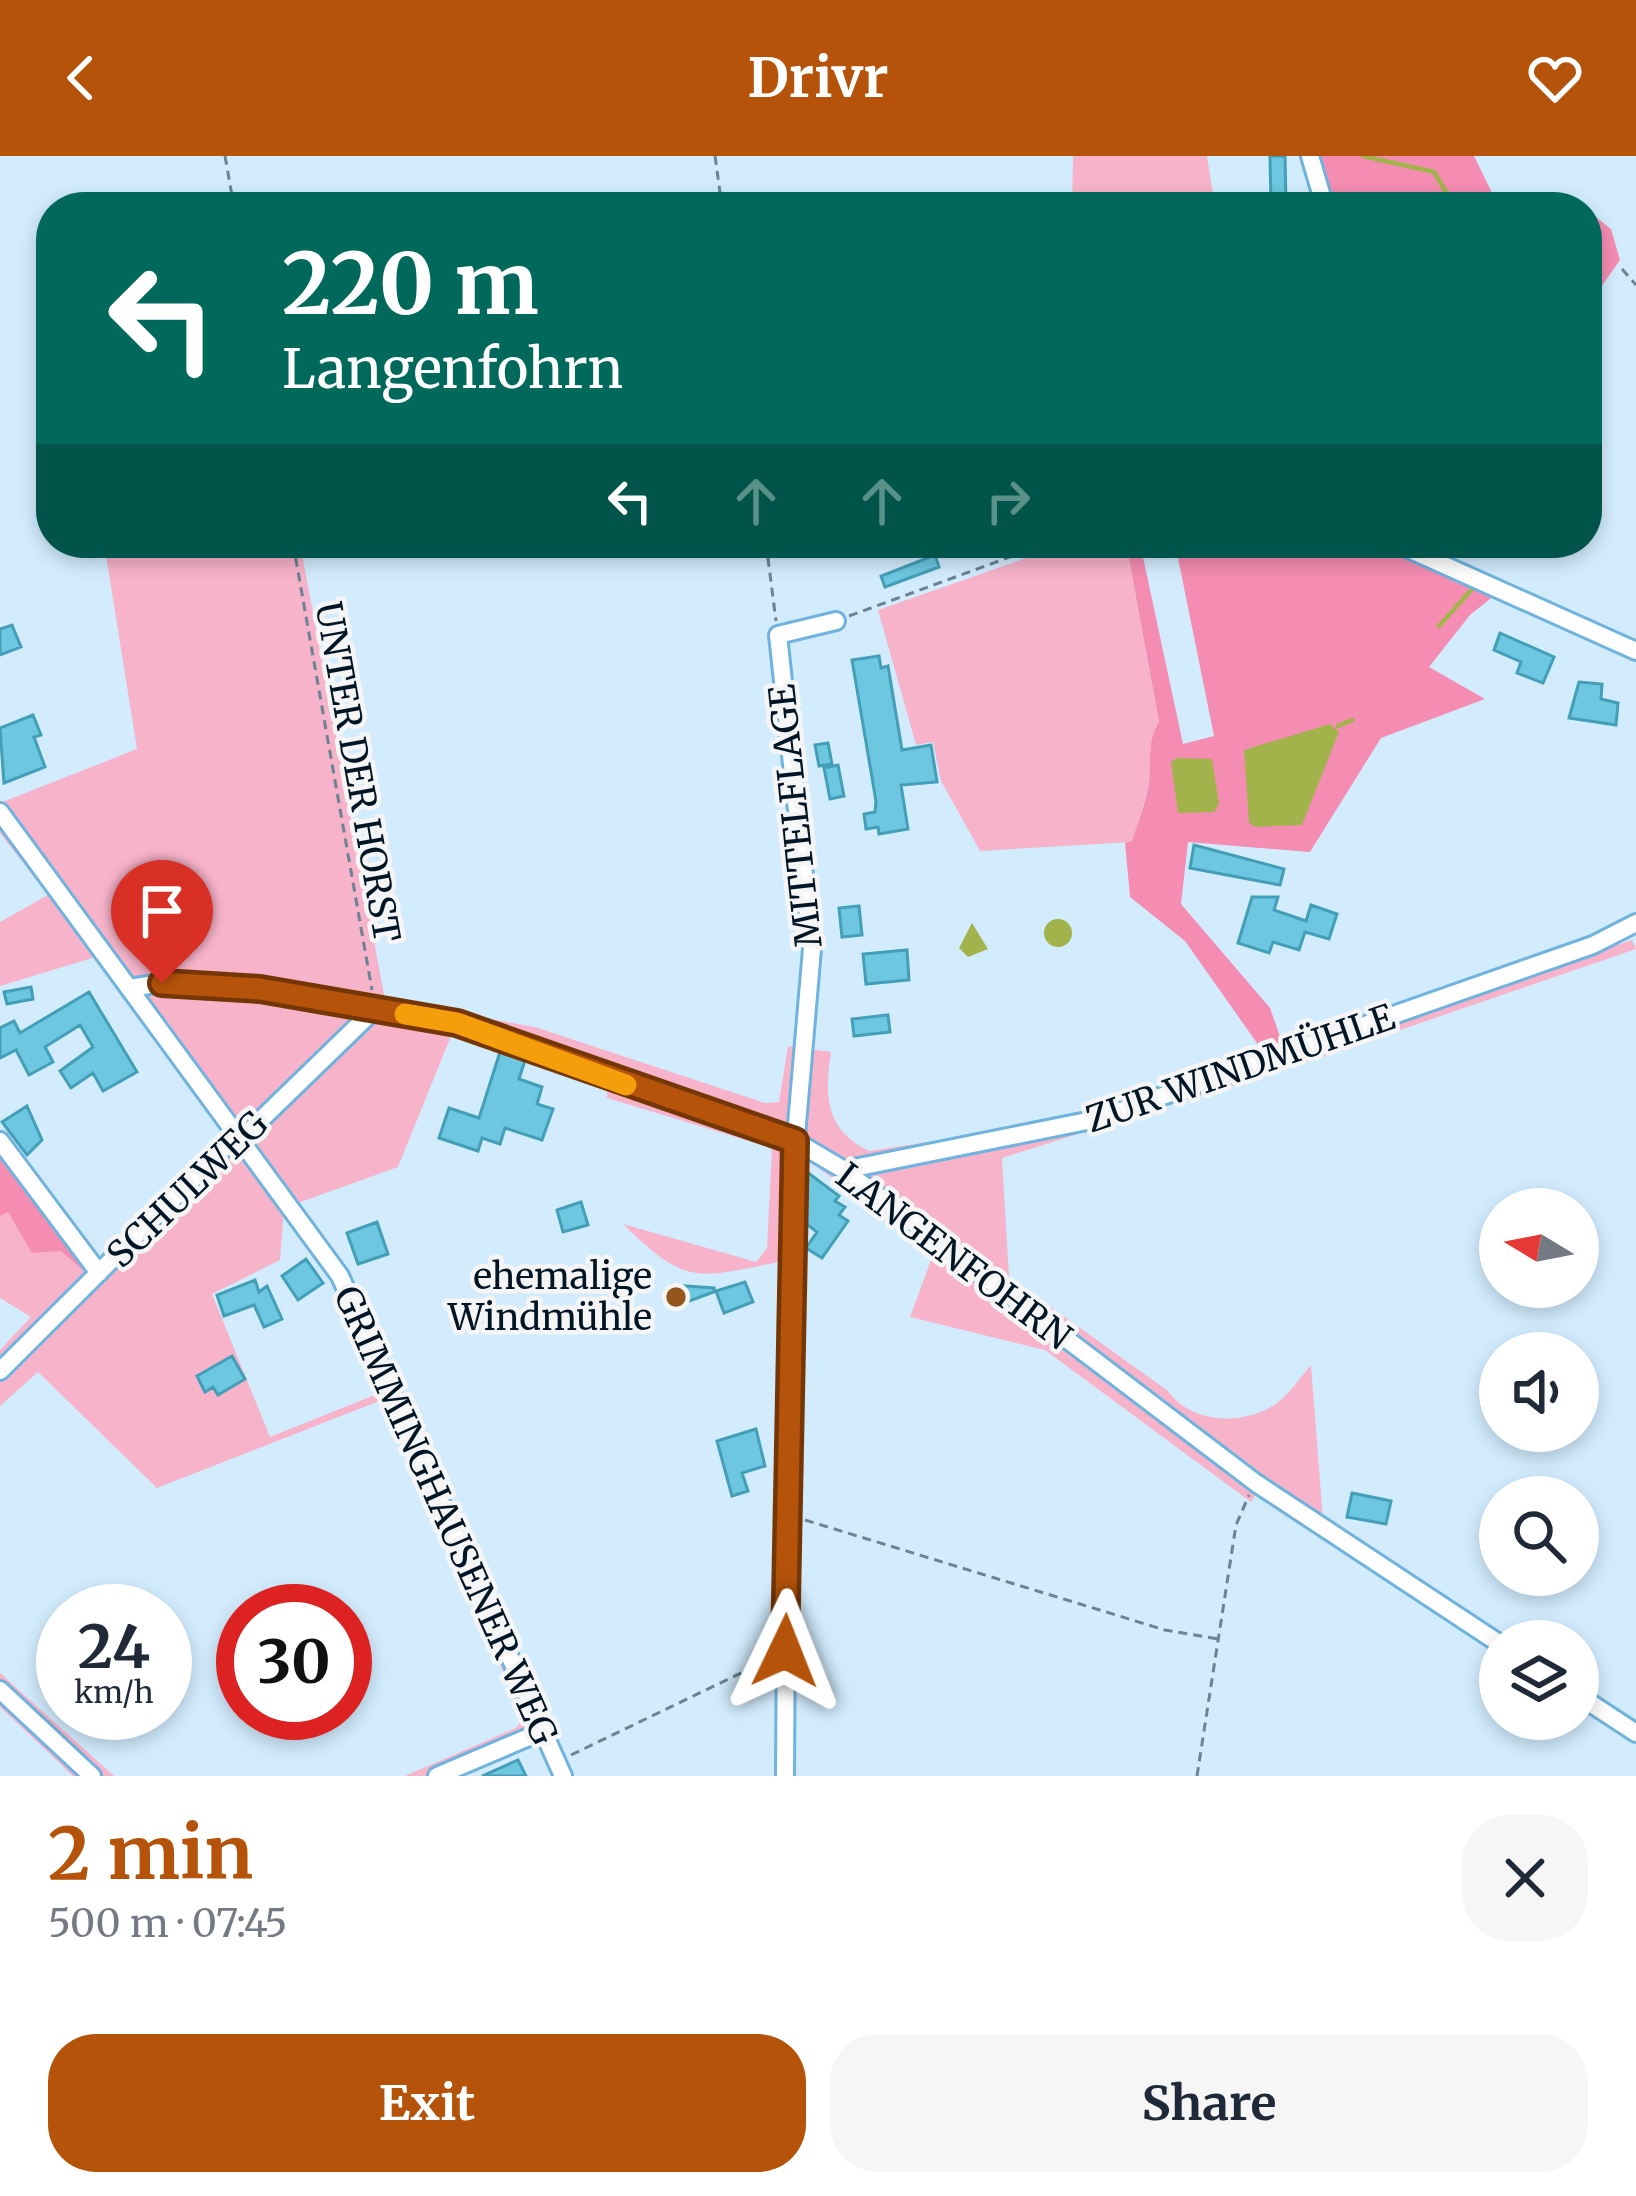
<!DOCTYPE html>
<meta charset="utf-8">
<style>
:root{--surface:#fff;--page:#f6f6f7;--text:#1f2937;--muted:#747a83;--accent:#b45309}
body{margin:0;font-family:Merriweather,serif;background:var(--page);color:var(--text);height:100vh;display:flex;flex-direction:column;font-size:45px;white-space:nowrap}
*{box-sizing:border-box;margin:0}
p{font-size:39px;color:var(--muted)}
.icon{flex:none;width:66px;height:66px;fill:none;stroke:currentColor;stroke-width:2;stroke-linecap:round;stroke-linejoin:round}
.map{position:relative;height:1620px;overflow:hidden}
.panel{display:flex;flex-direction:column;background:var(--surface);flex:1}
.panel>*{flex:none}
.top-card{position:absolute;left:36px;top:36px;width:1566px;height:366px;border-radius:48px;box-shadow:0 6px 18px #0003;background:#00695c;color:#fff;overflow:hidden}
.needle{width:78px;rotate:280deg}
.tools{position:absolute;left:1479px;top:1032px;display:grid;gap:24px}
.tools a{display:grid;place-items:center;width:120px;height:120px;border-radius:50%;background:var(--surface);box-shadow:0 6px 18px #0003;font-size:60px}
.speed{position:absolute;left:36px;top:1428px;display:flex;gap:24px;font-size:60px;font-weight:700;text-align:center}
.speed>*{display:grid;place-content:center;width:156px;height:156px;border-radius:50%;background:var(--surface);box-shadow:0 6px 18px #0003;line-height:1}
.speed small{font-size:30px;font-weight:400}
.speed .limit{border:18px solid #d22;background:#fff;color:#111}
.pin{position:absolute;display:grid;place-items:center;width:102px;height:102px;color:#fff;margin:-123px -51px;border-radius:50% 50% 50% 0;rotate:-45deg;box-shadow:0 0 12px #0007}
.pin .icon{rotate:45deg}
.me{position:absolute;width:132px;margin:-66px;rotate:2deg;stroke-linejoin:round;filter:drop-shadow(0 0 9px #0008)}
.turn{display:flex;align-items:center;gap:42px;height:252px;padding:0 48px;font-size:54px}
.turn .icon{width:156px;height:156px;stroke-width:2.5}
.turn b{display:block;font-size:84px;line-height:102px}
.lanes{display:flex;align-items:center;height:114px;padding:0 48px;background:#0003;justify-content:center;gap:60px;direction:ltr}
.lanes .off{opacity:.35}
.round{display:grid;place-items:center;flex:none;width:126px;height:126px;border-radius:48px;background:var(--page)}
.head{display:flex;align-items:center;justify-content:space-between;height:204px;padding:0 48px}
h1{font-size:72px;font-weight:700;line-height:90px;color:var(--accent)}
.primary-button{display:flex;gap:24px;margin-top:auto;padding:24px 48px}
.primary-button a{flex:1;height:138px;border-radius:48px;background:var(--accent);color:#fff;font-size:48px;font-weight:700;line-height:138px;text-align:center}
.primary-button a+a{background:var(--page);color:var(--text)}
header{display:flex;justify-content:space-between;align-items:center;height:156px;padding:0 48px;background:var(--accent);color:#fff;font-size:54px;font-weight:700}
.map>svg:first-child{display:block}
</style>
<header><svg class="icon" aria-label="back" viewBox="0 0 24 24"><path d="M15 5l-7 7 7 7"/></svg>Drivr<svg class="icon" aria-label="heart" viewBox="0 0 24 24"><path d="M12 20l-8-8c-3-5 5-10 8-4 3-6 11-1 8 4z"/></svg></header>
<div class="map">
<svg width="1636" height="1620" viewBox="0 0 1636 1620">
<rect width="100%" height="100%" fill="#d2ecfe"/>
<path fill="#f7b3c9" d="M1073,0H1207L1215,51H1072Z
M104,387H300L385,844L535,871L765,947L779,946L788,890L831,896C824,941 826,974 869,995L1035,970L1181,927L1385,852L1387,867L1632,784L1636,793L1301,908L1002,1002L1009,1121L1168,1235C1190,1266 1238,1270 1271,1251C1287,1242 1299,1223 1311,1209L1323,1364L1263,1326L1251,1346L1045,1194L910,1161L934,1096L791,992L784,1105C698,1121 689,1133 623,1068L756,1106L767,1092L772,992L607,942V931L453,875L398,1011L284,1052L280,1104L212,1138L270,1281L400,1229L547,1567L425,1620H405L516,1572L523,1563L387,1242L157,1332L38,1216L0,1250V1194L31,1161L0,1142V1060L8,1055L86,1090L100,1108L229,976L96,801L0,830V766L48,739L0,677V647L137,593Z
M1069,387H1126L1159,567C1146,588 1152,602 1149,626C1145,646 1138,666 1132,686L980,695L941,625L933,586L916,589L878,454Z
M0,1517L114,1620H73L0,1551Z"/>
<path fill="#f58db2" d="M1307,0H1474L1499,51H1330Z
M1587,54L1611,73L1620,104L1587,151Z
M1126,387H1140L1183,588L1214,580L1175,387H1385L1495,439L1470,459L1429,511L1485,543L1381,582L1310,696L1188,686L1181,748L1270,852L1283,889L1264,897L1185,785L1130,741L1125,687L1132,685C1138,666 1146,646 1149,626C1152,602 1146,588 1159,566Z
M0,975L86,1090L82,1113L61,1095L32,1097L8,1056L0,1060Z"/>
<path fill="#a1b34a" d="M1330,568L1339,576L1302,669L1255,671L1249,667L1244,594Z
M1177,602L1212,603L1219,648L1214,656L1178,657L1171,606Z
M1044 777a14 14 0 1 1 28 0a14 14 0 1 1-28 0Z
M972,767L988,793L968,801L959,792Z"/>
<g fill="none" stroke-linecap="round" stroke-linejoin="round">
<path stroke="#a1b34a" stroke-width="4.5" d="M1363,0L1434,16L1455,51
M1439,470L1473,432
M1338,570L1352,564"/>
</g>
<path fill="#6dc7e0" stroke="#439fb7" stroke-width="3" d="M1270,0H1285L1286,47L1271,49Z
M935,399L939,411L885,431L881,420Z
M12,469L21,491L0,499V473Z
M1500,477L1554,501L1543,527L1517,517L1521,506L1494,494Z
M879,500L881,512L888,510L902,594L931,589L937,626L901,629L908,673L879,678L878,671L866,673L864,658L875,656L876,645L852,504Z
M1579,526L1602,528L1601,543L1618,547L1616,569L1569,562Z
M33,559L41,579L34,581L45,611L4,627L0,572Z
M828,587L832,608L819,610L815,589Z
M838,609L844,640L830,643L824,612Z
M1194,689L1284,713L1280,729L1190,712Z
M1252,741H1278L1274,754L1306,765L1311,749L1337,758L1329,783L1305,776L1299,794L1273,786L1269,797L1238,787Z
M859,750L862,779L842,781L839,752Z
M907,794L909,824L866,828L863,798Z
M31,831L33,843L7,848L4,836Z
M89,836L137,916L103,935L93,917L71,932L60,915L93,891L80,869L45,891L53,906L29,919L16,894L0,902V872L14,865L20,877Z
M888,859L890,876L854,880L852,863Z
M500,896L525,904L519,923L542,931L537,948L553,953L542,984L505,972L500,988L482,982L478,995L439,982L449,952L479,962Z
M27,950L42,984L27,999L2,966Z
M807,1016L839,1040L835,1045L845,1051L839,1059L848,1065L822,1102L806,1092L817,1076L804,1066Z
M581,1046L588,1069L563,1076L557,1054Z
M377,1066L388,1098L358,1108L347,1077Z
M306,1103L323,1127L298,1144L282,1120Z
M255,1124L259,1136L267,1130L282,1163L264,1171L254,1149L224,1160L217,1139Z
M745,1126L753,1146L724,1157L716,1135Z
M672,1129L714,1132V1136L670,1152L664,1145Z
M232,1200L245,1223L218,1239L213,1231L205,1236L197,1220Z
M756,1273L765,1310L742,1317L748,1335L732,1340L717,1285Z
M1352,1337L1391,1345L1386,1368L1347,1361Z
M518,1604L526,1620H482Z"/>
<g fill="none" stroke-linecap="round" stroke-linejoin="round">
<defs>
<path id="street" d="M1310,0L1325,51
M1395,387L1636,495
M0,656L340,1120L563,1620
M129,832L162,827L260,833L457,867L795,985L844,1014L1256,1327L1500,1488
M0,985L99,1117
M844,1014L1097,963L1593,789L1636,767
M0,1215L224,992L240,984L375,853
M0,1534L92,1620
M1578,1539L1636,1577
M437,1620L543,1575
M785,1620L788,1146L793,1015L812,793L778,479L836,465"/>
</defs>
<use href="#street" stroke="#6fb3de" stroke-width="22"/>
<path stroke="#6b8394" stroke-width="3" stroke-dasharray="9 6" stroke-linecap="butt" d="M225,0L234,51
M715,0L722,51
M1622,113L1636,129
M293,387L372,834
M766,387L776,465
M849,460L1048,387
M805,1364L1165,1474L1218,1483
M571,1599L768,1504
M1197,1620L1236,1369L1249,1339"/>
<use href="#street" stroke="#fff" stroke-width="16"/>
</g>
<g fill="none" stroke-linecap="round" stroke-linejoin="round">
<defs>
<path id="route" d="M162,827L260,833L457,867L795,985L785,1495"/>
</defs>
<use href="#route" stroke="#753606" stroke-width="30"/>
<use href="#route" stroke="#b45309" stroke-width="21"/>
<path stroke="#f59e0b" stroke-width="21" d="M405,858L457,867L626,929"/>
</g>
<circle fill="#95561e" stroke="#f5f5f5" stroke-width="4.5" cx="676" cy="1141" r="12"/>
<g text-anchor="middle" stroke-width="9" stroke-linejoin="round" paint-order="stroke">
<g font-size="36" fill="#001626" stroke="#f5f5f5">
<text transform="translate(358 616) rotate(80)" y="13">UNTER DER HORST</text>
<text transform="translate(795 660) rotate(-96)" y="13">MITTELFLAGE</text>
<text transform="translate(1240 912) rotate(-19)" y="13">ZUR WINDMÜHLE</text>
<text transform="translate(187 1033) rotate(-44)" y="13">SCHULWEG</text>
<text transform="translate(954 1100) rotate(37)" y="13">LANGENFOHRN</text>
<text transform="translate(446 1359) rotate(66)" y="13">GRIMMINGHAUSENER WEG</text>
</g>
<g font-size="36" fill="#001626" stroke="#f5f5f5" text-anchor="end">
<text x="652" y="1133">ehemalige<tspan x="652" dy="41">Windmühle</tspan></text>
</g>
</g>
</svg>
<div class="tools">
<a><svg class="needle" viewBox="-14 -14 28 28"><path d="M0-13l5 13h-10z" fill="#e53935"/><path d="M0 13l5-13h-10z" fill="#747a83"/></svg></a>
<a><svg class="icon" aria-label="sound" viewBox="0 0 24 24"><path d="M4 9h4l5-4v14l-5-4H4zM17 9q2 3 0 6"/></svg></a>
<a><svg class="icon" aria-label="search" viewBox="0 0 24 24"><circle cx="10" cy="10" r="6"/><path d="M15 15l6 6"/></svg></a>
<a><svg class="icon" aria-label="layers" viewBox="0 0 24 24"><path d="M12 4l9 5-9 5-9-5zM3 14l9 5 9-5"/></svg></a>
</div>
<div class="speed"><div>24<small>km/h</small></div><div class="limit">30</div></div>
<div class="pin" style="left:162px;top:827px;background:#d93025"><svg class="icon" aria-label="arrive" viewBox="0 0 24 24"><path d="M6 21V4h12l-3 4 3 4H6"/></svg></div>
<svg class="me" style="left:785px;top:1495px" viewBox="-20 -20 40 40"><path d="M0-17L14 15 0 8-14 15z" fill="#b45309" stroke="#fff" stroke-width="4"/></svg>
<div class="top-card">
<div class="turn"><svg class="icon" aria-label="left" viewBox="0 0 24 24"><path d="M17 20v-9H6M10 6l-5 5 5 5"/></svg><div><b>220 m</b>Langenfohrn</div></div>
<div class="lanes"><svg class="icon" aria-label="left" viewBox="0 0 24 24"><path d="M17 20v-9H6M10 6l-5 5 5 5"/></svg><svg class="icon off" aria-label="ahead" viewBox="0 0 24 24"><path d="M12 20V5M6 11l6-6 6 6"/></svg><svg class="icon off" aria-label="ahead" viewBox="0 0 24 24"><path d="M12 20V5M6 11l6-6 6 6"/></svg><svg class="icon off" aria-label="right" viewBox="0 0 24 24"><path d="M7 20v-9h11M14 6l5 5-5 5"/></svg></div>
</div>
</div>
<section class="panel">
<div class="head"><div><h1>2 min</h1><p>500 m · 07:45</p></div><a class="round"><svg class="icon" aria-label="close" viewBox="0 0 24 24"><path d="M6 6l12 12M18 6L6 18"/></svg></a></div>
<div class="primary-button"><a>Exit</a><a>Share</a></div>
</section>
